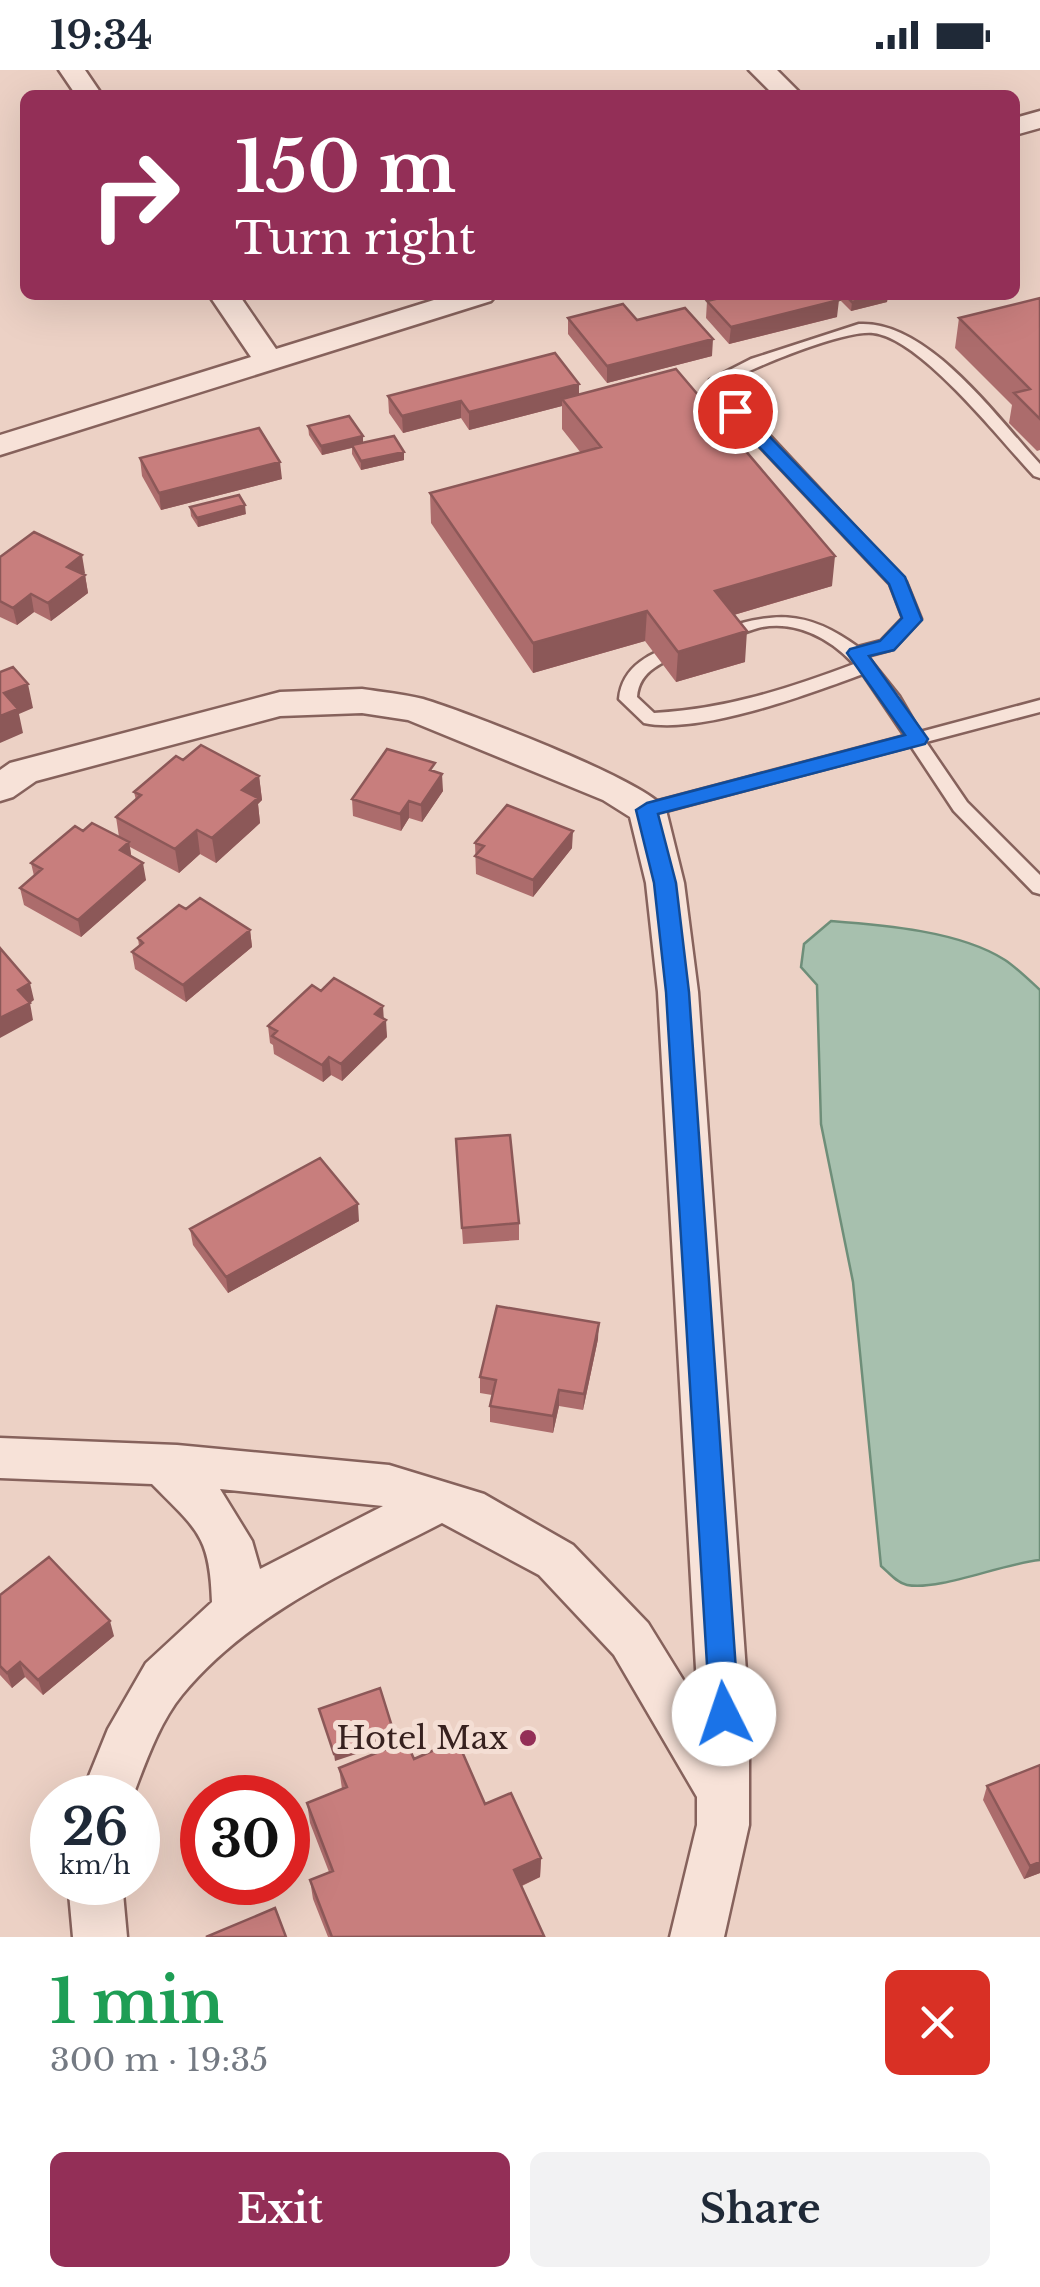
<!DOCTYPE html>
<meta charset="utf-8">
<style>
:root{--surface:#fff;--page:#f2f2f3;--text:#1f2937;--muted:#747a83;--accent:#932f57}
body{margin:0;font-family:"Libre Baskerville",serif;background:var(--page);color:var(--text);height:100vh;display:flex;flex-direction:column;font-size:38px;white-space:nowrap}
*{box-sizing:border-box;margin:0}
p{font-size:32px;color:var(--muted)}
.icon{flex:none;width:55px;height:55px;fill:none;stroke:currentColor;stroke-width:2;stroke-linecap:round;stroke-linejoin:round}
.map{position:relative;height:1867px;overflow:hidden}
.panel{display:flex;flex-direction:column;background:var(--surface);flex:1}
.panel>*{flex:none}
.banner{position:absolute;left:20px;top:20px;width:1000px;height:210px;border-radius:15px;box-shadow:0 10px 40px #0002;background:#932f57;color:#fff;overflow:hidden}
.speed{position:absolute;left:30px;top:1705px;display:flex;gap:20px;font-size:50px;font-weight:700;text-align:center}
.speed>*{display:grid;place-content:center;width:130px;height:130px;border-radius:50%;background:var(--surface);box-shadow:0 10px 40px #0002;line-height:1}
.speed small{font-size:25px;font-weight:400}
.speed .limit{border:15px solid #d22;background:#fff;color:#111}
.pin{position:absolute;display:grid;place-items:center;width:85px;height:85px;color:#fff;margin:-42px;border:5px solid #fff;border-radius:50%;box-shadow:0 2px 10px #0007}
.me{position:absolute;width:110px;margin:-55px;rotate:356deg;stroke-linejoin:round;filter:drop-shadow(0 0 8px #0008)}
.turn{display:flex;align-items:center;gap:35px;height:210px;padding:0 50px;font-size:45px}
.turn .icon{width:130px;height:130px;stroke-width:2.5}
.turn b{display:block;font-size:70px;line-height:85px}
.round{display:grid;place-items:center;flex:none;width:105px;height:105px;border-radius:15px;background:var(--page)}
.head{display:flex;align-items:center;justify-content:space-between;height:170px;padding:0 50px}
h1{font-size:60px;font-weight:700;line-height:75px;color:#1e9e55}
.primary-button{display:flex;gap:20px;margin-top:auto;padding:20px 50px}
.primary-button a{flex:1;height:115px;border-radius:15px;background:var(--accent);color:#fff;font-size:40px;font-weight:700;line-height:115px;text-align:center}
.primary-button a+a{background:var(--page);color:var(--text)}
.status{display:flex;justify-content:space-between;align-items:center;height:70px;padding:0 50px;background:var(--surface);direction:ltr}
.status svg{height:28px;fill:currentColor}
.map>svg:first-child{display:block}
</style>
<div class="status"><b>19:34</b><svg viewBox="0 0 49 12"><path d="M0 12V9h3v3zM5 12V6h3v6zM10 12V3h3v9zM15 12V0h3v12zM26 1h20v11H26zM47 4h2v5h-2z"/></svg></div>
<div class="map">
<svg width="1040" height="1867" viewBox="0 0 1040 1867">
<rect width="100%" height="100%" fill="#ecd1c5"/>
<path fill="#a7c0ae" stroke="#6e8e79" stroke-width="2.5" d="M831,851C883,855 960,861 1005,890C1017,898 1029,910 1040,920V1490C1001,1494 939,1521 907,1515C897,1513 889,1503 881,1496L853,1212L821,1054L817,915L801,897L804,874Z"/>
<g fill="none" stroke-linecap="round" stroke-linejoin="round">
<defs>
<path id="service" d="M859,254C928,250 997,348 1040,394V408L1034,406C1001,371 921,268 873,263C843,260 755,297 726,312L729,322L906,512L921,549L893,579L867,586L899,626L920,662L1040,630V642L926,672L967,732L1040,805V824L1033,822L954,741L911,676L647,746L638,740L647,734L905,666L863,604C809,624 700,665 644,653L619,629C622,595 652,582 681,573L690,579L687,583C664,591 639,600 637,627L654,643C725,639 788,619 854,594C830,568 794,549 758,558C744,562 731,568 718,572L709,566L712,562C772,542 805,538 858,577L881,571L903,548L890,514L729,344L713,322L710,310L751,289Z"/>
<path id="minor" d="M59,0H85L102,25H76Z
M749,0H777L802,25H774Z
M1040,41V58L1015,65V48Z
M209,225H239L276,279L450,225H496L491,231L0,385V365L251,287Z
M362,619C382,622 403,624 423,629C463,641 648,711 666,740L684,813L698,922L749,1644V1755L724,1867H670L697,1755V1727L614,1585L539,1505L442,1453C351,1500 249,1543 182,1625C159,1653 145,1694 132,1728H80L108,1659L146,1593L212,1532C210,1465 197,1460 152,1414L0,1408V1368L177,1375L389,1395L484,1424L573,1475L648,1553L698,1634L658,922L646,813L630,747L603,730L408,650L362,643L280,646L36,711L13,727L0,731V700L10,693L280,622ZM220,1419L383,1436L260,1499L252,1471Z
M68,1812H122L127,1867H73Z"/>
</defs>
<use href="#service" stroke="#86625c" stroke-width="5"/>
<use href="#minor" stroke="#86625c" stroke-width="5"/>
<use href="#service" fill="#f7e2d8" fill-rule="evenodd"/>
<use href="#minor" fill="#f7e2d8" fill-rule="evenodd"/>
</g>
<path fill="#ac6c6c" d="M835,225H888L887,232L851,241Z
M1040,228V380L1037,381L1009,353L1012,335L955,278L959,248Z
M707,231L837,247L729,274L706,248Z
M568,248L637,250L712,286L607,313L568,264Z
M579,314V325L832,516L734,545L745,592L676,612L645,571L533,603L431,453L430,423L581,383L562,359V336L469,360L461,348L403,363L389,343L388,326Z
M308,356L363,373L404,382V390L361,400L352,384V378L322,385L309,365Z
M140,388L282,409L161,440L142,406Z
M190,437L246,444L198,457L191,446Z
M0,487L85,503L83,504L85,505L88,523L51,551L34,542L17,555L0,547Z
M183,690L259,706L262,730L258,734L260,753L216,793L200,784L179,803L130,777L131,786L146,810L81,867L24,835L20,818L34,806L31,793L83,761L119,767L116,747L136,730L134,722Z
M435,701L443,721L422,752L409,748L401,761L353,746L352,729Z
M475,773L572,778L533,827L476,804Z
M186,839L250,860L252,877L186,932L135,899L132,882L139,876L138,868Z
M321,921L384,948L387,967L342,1011L331,1005L323,1012L274,984L273,975L270,973L268,956Z
M457,1086L519,1153V1170L463,1174Z
M359,1151L228,1223L193,1175L190,1159Z
M598,1269L583,1340L559,1336L553,1363L490,1352V1336L492,1325L480,1323V1307Z
M0,1525L114,1566L43,1625L25,1607L12,1618L0,1605Z
M414,1689L485,1734L541,1788L540,1807L522,1816L544,1867H328L313,1829L310,1810L329,1802L310,1753L307,1733L342,1719L339,1698Z
M987,1716L1040,1803L1024,1809L983,1730Z"/>
<path fill="#8c5858" d="M881,225H888L887,232L851,241L852,232Z
M839,230L837,247L729,274L731,257Z
M713,269L712,286L607,313V296Z
M579,314V331L562,329V336L469,360V342Z
M461,331V348L403,363L402,346Z
M363,366V375L322,385L321,376Z
M404,382V390L361,400V391Z
M280,392L282,409L161,440L159,423Z
M245,435L246,444L198,457L197,448Z
M82,485L85,503L70,514L67,497Z
M835,486L832,516L713,551L715,521Z
M85,505L88,523L51,551L48,533Z
M31,524L34,542L17,555L13,538Z
M647,541L645,571L533,603V573Z
M747,561L745,592L676,612L678,582Z
M28,614L33,638L19,644L23,663L0,673V646L4,623Z
M442,704L443,721L422,752L421,735Z
M259,706L262,730L258,734L260,753L216,793L212,768L242,720Z
M409,731V748L401,761L400,744Z
M197,760L200,784L179,803L175,779Z
M573,761L572,778L533,827V810Z
M129,772L132,790L120,780Z
M143,793L146,810L81,867L78,850Z
M250,860L252,877L186,932L183,915Z
M30,913L34,930L30,933L33,950L0,968V948L18,920Z
M383,936L384,952L386,950L387,967L342,1011L341,994L375,944Z
M329,987L331,1005L323,1012L322,995Z
M358,1134L359,1151L228,1223L226,1207Z
M599,1253L598,1269L583,1340L584,1324Z
M559,1320V1336L553,1363V1346Z
M110,1551L114,1566L43,1625L38,1610Z
M20,1592L25,1607L12,1618L7,1603Z
M394,1663L395,1671L335,1691L334,1684Z
M541,1788L540,1807L514,1819V1800Z
M1040,1792V1803L1024,1809L1030,1796Z"/>
<path fill="#c87e7d" stroke="#8c5858" stroke-width="2.5" d="M732,225H834L839,230L731,257L707,231Z
M845,225H881L852,232Z
M1040,228V349L1014,323L1030,319L959,248Z
M623,234L637,250L685,238L713,269L607,296L568,248Z
M555,283L579,314L469,342L461,331L402,346L388,326Z
M676,299L835,486L715,521L747,561L678,582L647,541L533,573L430,423L601,377L562,329Z
M349,346L363,366L321,376L308,356Z
M259,358L280,392L159,423L140,388Z
M394,366L404,382L361,391L352,375Z
M239,425L245,435L197,448L190,437Z
M34,462L82,485L67,497L85,505L48,533L31,524L13,538L0,531V487Z
M13,597L28,614L4,623L18,639L0,646V602Z
M201,675L259,706L242,720L258,728L212,768L197,760L175,779L116,747L141,725L134,722L176,686L183,690Z
M387,679L435,693L430,700L442,704L421,735L409,731L400,744L352,729Z
M507,735L573,761L533,810L475,786L484,776L475,773Z
M92,753L129,772L120,780L143,793L78,850L20,818L42,799L31,793L75,756L83,761Z
M200,828L250,860L183,915L132,882L143,873L138,868L179,835L186,839Z
M0,878L30,913L18,920L30,933L0,948Z
M334,908L383,936L375,944L386,950L341,994L329,987L322,995L272,966L277,961L268,956L312,915L321,921Z
M510,1065L519,1153L462,1158L456,1069Z
M320,1088L358,1134L226,1207L190,1159Z
M497,1236L599,1253L584,1324L559,1320L553,1346L490,1336L496,1310L480,1307Z
M49,1487L110,1551L38,1610L20,1592L7,1603L0,1596V1525Z
M380,1618L394,1663L334,1684L319,1639Z
M457,1670L485,1734L511,1723L541,1788L514,1800L544,1866L332,1867L310,1810L333,1801L307,1733L347,1717L339,1698L406,1671L414,1689Z
M1040,1695V1792L1030,1796L987,1716Z
M275,1838L286,1867H206Z"/>
<path fill="#1a73e8" stroke="#114b97" stroke-width="2.5" d="M735,336L741,337L905,507L922,550L894,580L869,586L928,669L925,674L658,744L676,813L689,922L739,1644L734,1654L724,1658L714,1654L710,1644L666,922L654,813L636,740L647,733L905,665L847,583L850,579L880,571L902,548L889,514L729,345L726,341Z"/>
<circle fill="#932f57" stroke="#f4ded4" stroke-width="4" cx="528" cy="1668" r="10"/>
<g text-anchor="middle" stroke-width="10" stroke-linejoin="round" paint-order="stroke">
<g font-size="32" fill="#37211f" stroke="#f4ded4" text-anchor="end">
<text x="508" y="1679">Hotel Max</text>
</g>
</g>
</svg>
<div class="speed"><div>26<small>km/h</small></div><div class="limit">30</div></div>
<div class="pin" style="left:735px;top:341px;background:#d93025"><svg class="icon" aria-label="arrive" viewBox="0 0 24 24"><path d="M6 21V4h12l-3 4 3 4H6"/></svg></div>
<svg class="me" style="left:724px;top:1644px" viewBox="-20 -20 40 40"><circle r="19" fill="#fff"/><path d="M0-13L10 11 0 6-10 11z" fill="#1a73e8"/></svg>
<div class="banner">
<div class="turn"><svg class="icon" aria-label="right" viewBox="0 0 24 24"><path d="M7 20v-9h11M14 6l5 5-5 5"/></svg><div><b>150 m</b>Turn right</div></div>
</div>
</div>
<section class="panel">
<div class="head"><div><h1>1 min</h1><p>300 m · 19:35</p></div><a class="round" style="background:#d93025;color:#fff"><svg class="icon" aria-label="close" viewBox="0 0 24 24"><path d="M6 6l12 12M18 6L6 18"/></svg></a></div>
<div class="primary-button"><a>Exit</a><a>Share</a></div>
</section>
